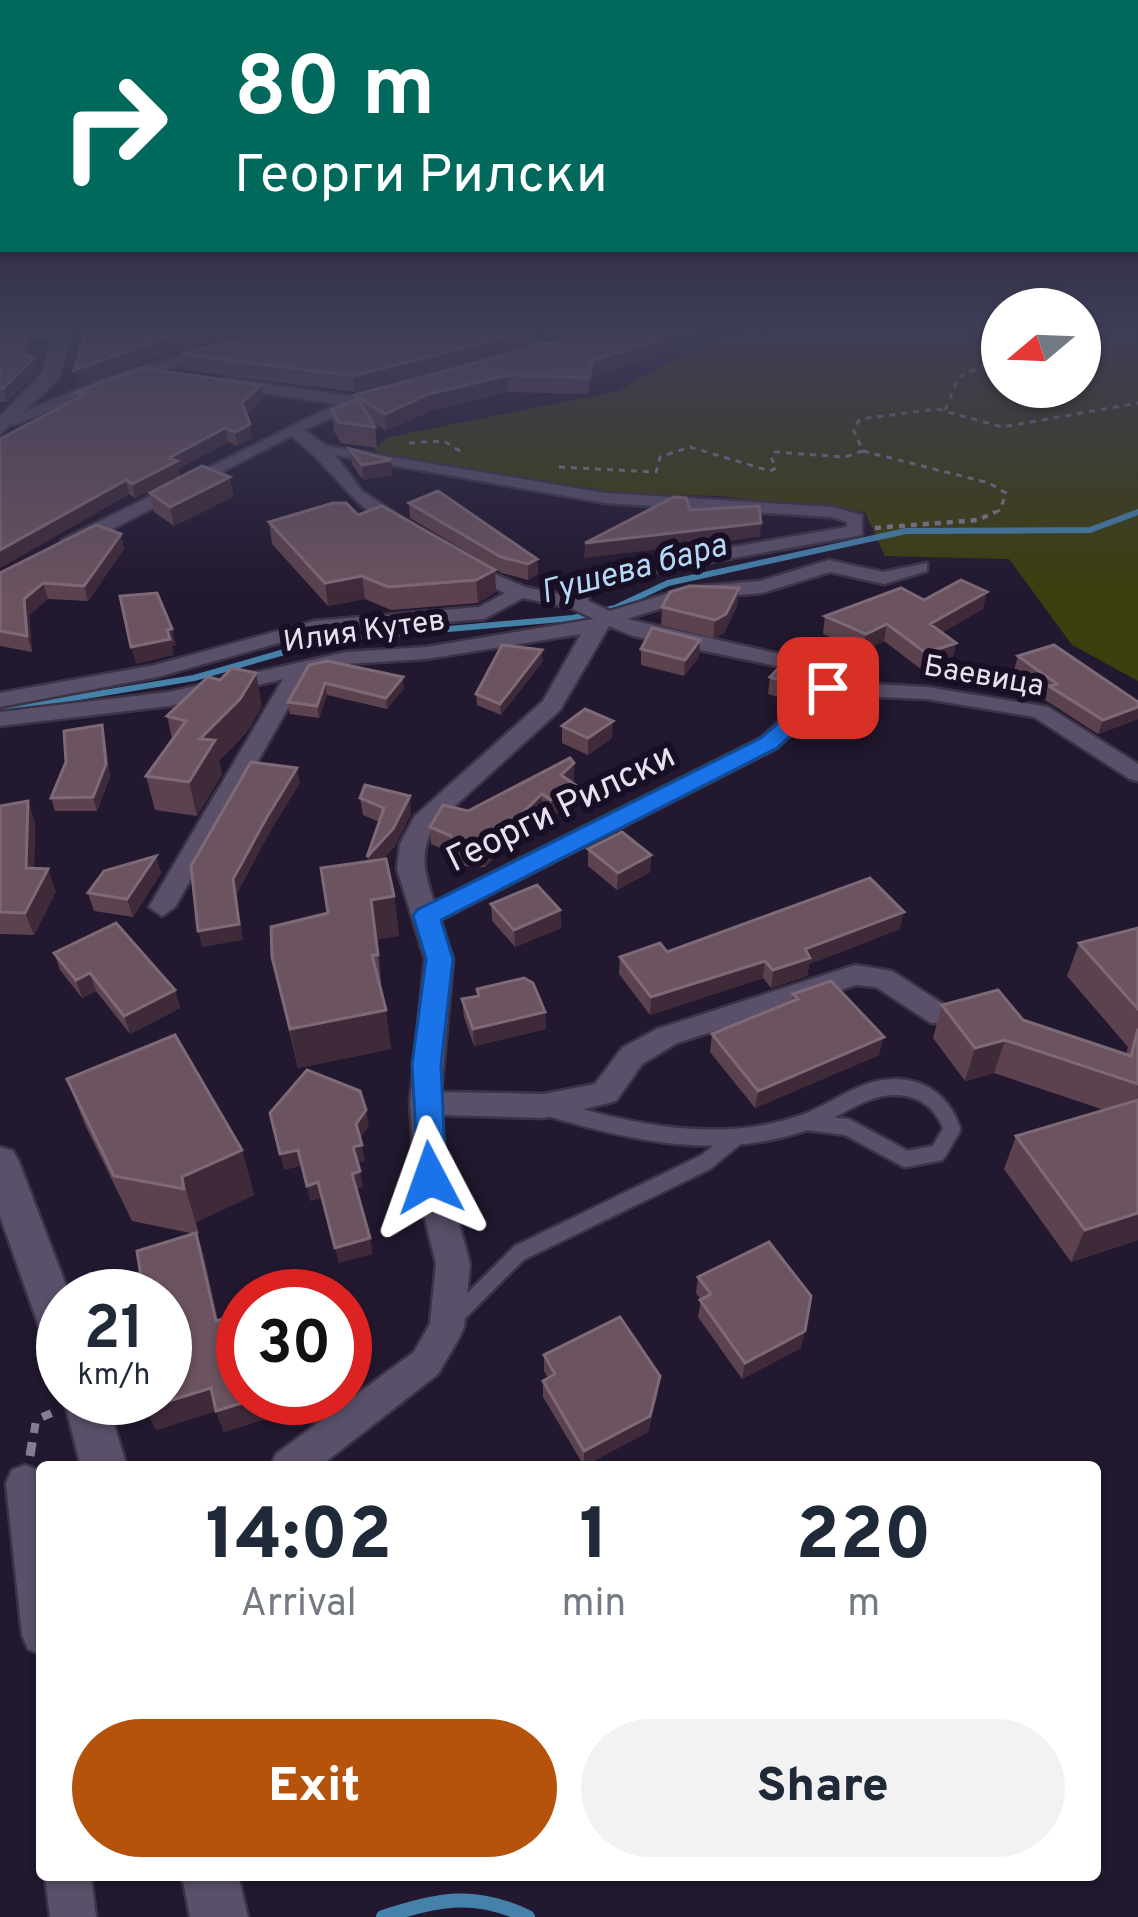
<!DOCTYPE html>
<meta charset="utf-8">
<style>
:root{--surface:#fff;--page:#f2f2f3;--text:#1f2937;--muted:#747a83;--accent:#b45309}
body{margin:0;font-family:Overpass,sans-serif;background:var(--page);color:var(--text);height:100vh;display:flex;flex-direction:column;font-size:45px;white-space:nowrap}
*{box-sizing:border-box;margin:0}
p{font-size:39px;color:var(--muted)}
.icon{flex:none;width:66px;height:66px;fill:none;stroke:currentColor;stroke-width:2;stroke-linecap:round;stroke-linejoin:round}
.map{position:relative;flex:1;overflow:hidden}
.details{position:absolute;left:36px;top:1461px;width:1065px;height:420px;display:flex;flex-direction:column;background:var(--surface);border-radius:12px;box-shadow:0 3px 9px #0004}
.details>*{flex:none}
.guide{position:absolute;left:0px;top:0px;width:1140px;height:252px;box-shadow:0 3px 9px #0004;background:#00695c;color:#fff;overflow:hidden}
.needle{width:78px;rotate:251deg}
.fabs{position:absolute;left:981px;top:288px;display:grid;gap:24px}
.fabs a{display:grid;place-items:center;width:120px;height:120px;border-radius:50%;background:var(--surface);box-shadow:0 3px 9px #0004;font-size:60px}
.speed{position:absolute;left:36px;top:1269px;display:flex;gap:24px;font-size:60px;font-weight:700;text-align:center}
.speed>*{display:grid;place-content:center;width:156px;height:156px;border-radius:50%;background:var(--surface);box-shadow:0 3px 9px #0004;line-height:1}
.speed small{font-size:30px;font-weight:400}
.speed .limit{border:18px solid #d22;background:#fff;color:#111}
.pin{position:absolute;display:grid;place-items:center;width:102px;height:102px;color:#fff;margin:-51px;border-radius:24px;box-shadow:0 6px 18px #0006}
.me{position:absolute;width:132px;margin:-66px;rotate:356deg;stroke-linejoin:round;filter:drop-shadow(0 0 9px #0008)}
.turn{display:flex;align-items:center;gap:42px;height:252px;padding:0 36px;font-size:54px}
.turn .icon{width:156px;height:156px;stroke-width:2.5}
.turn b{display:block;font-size:84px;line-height:102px}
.eta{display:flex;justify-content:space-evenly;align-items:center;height:204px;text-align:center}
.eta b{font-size:72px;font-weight:800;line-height:84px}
.button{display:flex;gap:24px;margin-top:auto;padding:24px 36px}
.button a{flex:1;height:138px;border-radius:72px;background:var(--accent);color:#fff;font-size:48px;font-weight:800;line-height:138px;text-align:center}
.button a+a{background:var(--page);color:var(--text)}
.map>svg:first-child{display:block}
</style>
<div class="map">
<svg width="1138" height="1917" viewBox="0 0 1138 1917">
<rect width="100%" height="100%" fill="#22182f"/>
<path fill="#3d3e0d" d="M744,328H1002V387H1080V328H1138V681L1072,645L1009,559L885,556L865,512L719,496L620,494L458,471L373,450L389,437L619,391L697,346Z"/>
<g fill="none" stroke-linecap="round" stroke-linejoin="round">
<path stroke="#4582aa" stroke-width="6" d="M0,710L194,678L326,640L573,618L615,608L668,583L906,531L1090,530L1138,512"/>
<path stroke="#4582aa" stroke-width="14" d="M383,1917C437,1899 475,1891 528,1917"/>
<defs>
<path id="service" d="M549,1108C631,1133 720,1152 803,1123C835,1112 862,1086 897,1087C925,1088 943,1104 952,1129L938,1153L906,1159L847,1127L806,1122
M454,1318L519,1253L706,1162L734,1139"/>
<path id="minor" d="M506,328H523L556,350L544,353Z
M0,330L62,329L69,333L62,337L0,338Z
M217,347L224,351L222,354L120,382L14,425L0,422L110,376Z
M227,378L355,397L389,393V399L360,406L304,430L327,446L605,493L833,507L862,515V535L638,575L590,592L588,601L610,611L689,587L760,581L829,560L883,572L927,563V571L884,584L830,572L762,593L691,599L627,619L832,666L838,682L927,687L1048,707L1138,764V781L1130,779L1034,717L927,699L833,695L777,748L440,920L453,959L441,1092L544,1094L595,1084L622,1048L657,1029L855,965L892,971L951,1009L955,1016L951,1023H931L876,987L856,985L677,1043L642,1064L616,1101L605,1104L544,1118L441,1115L447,1178L470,1264L464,1327L459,1338L438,1374L319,1467H270L276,1454L414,1352L430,1324L436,1264L415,1178L410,1103L425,959L397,869L400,844L415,816L543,701L581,634L426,659L346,664L308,673L175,907L162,916L149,907L283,679L169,706L0,726V712L169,692L346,652L426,647L594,619L571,608L523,598L484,619L315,633L157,677L0,707V693L155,665L314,621L479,607L505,593L455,570L453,566L462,560L525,587L569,596L574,585L634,564L847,527V522L832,517L605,503L335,455L362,491L411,524V532L405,533C355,514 333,466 291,436L76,548H62V540L337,404L222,386V380ZM609,626L633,636L815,674L817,687L761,738L434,902C424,872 419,854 434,825L560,710Z
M25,1465L38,1470L42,1479V1655L28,1649L22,1635L6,1483L12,1470Z
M45,1875H91L96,1917H50Z"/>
<path id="tertiary" d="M0,1147L13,1151L19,1162L70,1296H63V1354L48,1348L42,1335L0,1216Z
M63,1396L106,1398L127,1467H81Z
M182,1875H238L248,1917H190Z"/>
<path id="secondary" d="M78,328L71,335L59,379L0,434V416L42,373L55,329Z"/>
</defs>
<use href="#service" stroke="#3c3446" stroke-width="21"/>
<use href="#minor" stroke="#3c3446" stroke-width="5"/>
<use href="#tertiary" stroke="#3c3446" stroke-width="5"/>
<use href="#secondary" stroke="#3c3446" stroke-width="4"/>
<path stroke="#857d90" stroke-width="3" stroke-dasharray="6 6" stroke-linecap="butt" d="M1080,333L1138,337
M945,410L959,377L1002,356
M409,443L444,441L463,453
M863,451L989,483L1006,493L1000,510L989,515
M559,467L656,472L660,457L690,447L770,471L776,468L771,457L775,452L845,457L863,451L853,429L860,419L937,409L1002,427L1138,403"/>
<path stroke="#857d90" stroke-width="4.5" stroke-dasharray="6 6" stroke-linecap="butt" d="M875,528L978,520L995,512"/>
<path stroke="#857d90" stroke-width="8" stroke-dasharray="10 10" stroke-linecap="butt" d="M34,1433L36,1420L56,1411"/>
<path stroke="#857d90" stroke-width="9" stroke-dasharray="14 14" stroke-linecap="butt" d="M30,1456L34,1430"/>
<use href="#service" stroke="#5b506a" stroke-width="16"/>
<use href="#minor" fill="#5b506a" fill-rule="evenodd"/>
<use href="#tertiary" fill="#5b506a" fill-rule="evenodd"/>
<use href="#secondary" fill="#5b506a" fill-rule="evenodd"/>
</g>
<path fill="#5c424e" d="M0,328L30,342L28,355L34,357L38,371L7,402H0Z
M531,328H605L554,341Z
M606,328H719L659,347L658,356L592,377L588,394L508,392L430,411L386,431L371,421L375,427L377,448L341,443L334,431L332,410L355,400L354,395Z
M527,332V348L355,392L184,370L181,354Z
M74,393L263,398L246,415L252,438L237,446L228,442L178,469L180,476L135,498L129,494L0,568V439L76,399Z
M350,449L392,475L363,480L352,464Z
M150,493L234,496L174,526L154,512Z
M409,503L537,559L538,574L528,580L502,573L410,518Z
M358,515L495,570L496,592L478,603L391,610L365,599L328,606L272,544L269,522Z
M121,534L124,549L88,601L48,599L29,615L32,652L0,646V573Z
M739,588L737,606L724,633L713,638L661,625L662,607Z
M924,600L983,609L941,633L956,643L952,661L922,670L884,641L863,651L823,634L825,616Z
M700,640L699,657L684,676L641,665V649Z
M1018,656L1138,702V719L1098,734L1045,700L1047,693L1014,670Z
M543,661L501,715L477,705L476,694Z
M309,665L404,688L387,709L327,695L319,718L290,714L288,702Z
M770,677L812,682L794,702L768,694Z
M262,706L247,732L219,761L222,774L197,816L155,810L146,776L172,739L167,716Z
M102,725L105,738L110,777L97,811H55L51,798Z
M562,726L612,738L588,755L562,743Z
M574,763V780L572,782L577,803L551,817L542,811L485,867L458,866L452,853L431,844L430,827Z
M360,798L411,813L395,846L383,859L394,896L399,936L377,939L382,994L391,1049L298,1068L272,957L328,913L368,861L379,822L363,815Z
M0,806L35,822L34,869L56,891L34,935L0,934Z
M588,849L651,855L650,872L617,890L588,866Z
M156,856L161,873L133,917L94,911L88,893Z
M491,904L560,910L561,928L515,947L492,921Z
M1138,928V1240L1071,1262L1004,1169L1016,1136L1104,1110L994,1073L965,1081L933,1038L942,1005L1126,1054L1128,1047L1067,976L1079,943Z
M900,929L809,964L807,976L771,988L763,978L650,1015L619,974L620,957Z
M54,953L175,990L180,1008L130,1034L96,991L82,998L60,970Z
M477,989L545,1012L546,1029L474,1046L464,1017L462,999L477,996Z
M793,994L879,1055L755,1108L710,1052L712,1034L792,1002Z
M67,1079L242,1150L254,1195L196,1222L199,1234H196L204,1256L218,1321L296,1409L224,1432L216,1411L156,1430L146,1408L195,1234L132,1221L85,1125Z
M698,1277L801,1348L742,1379L698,1317L701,1300L696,1293Z
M544,1355L658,1392L648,1432L584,1466L543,1397V1381L548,1378L544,1371Z"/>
<path fill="#3f2a3a" d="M210,328H283L167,354L79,386L74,370L164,338Z
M554,328H605L554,341Z
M670,328H719L659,347L658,356L592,377L588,394L589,378L592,361L649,335Z
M27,329L30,342L26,366L34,357L38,371L7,402L3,389L22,354Z
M527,332V348L355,392L353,376Z
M508,375V392L430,411L386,431L385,414L429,394Z
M261,385L263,398L244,417L242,403Z
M250,424L252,438L237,446L235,432Z
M225,428L228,442L178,469L180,476L135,498L132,484L169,458Z
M391,460L392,475L363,480L362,465Z
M230,477L234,496L174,526L170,507Z
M126,480L129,494L0,568V550Z
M761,523L760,537L584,558L585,543Z
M121,534L124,549L88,601L84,586Z
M537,559L538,574L528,580V564Z
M495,570L496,592L478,603L476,580Z
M362,576L365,599L328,606L325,583Z
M43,583L48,599L29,615L32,652L27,636L24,599Z
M739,588L737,606L724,633L713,638L715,620Z
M987,592L983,609L926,642L930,624Z
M887,624L884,641L863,651L866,634Z
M172,629L176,645L172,646L174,655L136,664L131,647Z
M700,640L699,657L684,676L685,660Z
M956,643L952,661L922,670L926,653Z
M542,650L543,661L501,715L500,704Z
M814,665L812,682L794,702L796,686Z
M256,673L262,706L247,732L219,761L222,774L197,816L189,782L200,739Z
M403,677L404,688L387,709L386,698Z
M325,683L327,695L319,718L317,706Z
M1138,707V719L1098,734L1103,720Z
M613,721L612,738L588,755V738Z
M102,725L105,738L110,777L97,811L93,797Z
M574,763V780L561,792V775Z
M297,768L300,783L270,832L237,894L243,940L202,947L198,931L233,879L267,817Z
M577,786V803L551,817V800Z
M542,794V811L485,867L484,850Z
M410,796L411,813L395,846L369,874L367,857Z
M28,801L35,822L34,891L26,868Z
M651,855L650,872L617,890L618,873Z
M156,856L161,873L133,917L127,899Z
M48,869L56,891L34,935L25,913Z
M394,896L399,936L377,939L383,994L371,900Z
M560,910L561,928L515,947L514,930Z
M904,912L900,929L809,964L807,976L771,988L773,970L805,949Z
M765,961L763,978L650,1015L651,997Z
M90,973L96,991L82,998L76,980Z
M175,990L180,1008L130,1034L124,1016Z
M386,1010L391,1049L298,1068L290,1029Z
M545,1012L546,1029L474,1046L473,1029Z
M884,1037L879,1055L755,1108L758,1091Z
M1005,1040L994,1073L965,1081L975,1048Z
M366,1110L369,1126L359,1140L356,1124Z
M362,1145L365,1161L356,1163L353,1147Z
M242,1150L254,1195L196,1222L199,1234L182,1177Z
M298,1150L301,1166L284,1170L280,1154Z
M360,1171L363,1187L355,1190L352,1174Z
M318,1182L322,1198L310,1201L307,1186Z
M1138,1213V1240L1071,1262L1085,1230Z
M196,1233L204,1256L223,1343L216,1321Z
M370,1238L373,1254L339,1263L335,1248Z
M805,1331L801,1348L742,1379L745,1363Z
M660,1376L658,1392L648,1432L584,1466V1451Z
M211,1388L219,1410L156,1430L146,1408Z
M258,1398H293L296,1409L224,1432L216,1411Z"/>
<path fill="#6b535f" stroke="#7e6976" stroke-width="3" d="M0,328L27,329L22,354L34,357L3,389L0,388Z
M87,328H210L164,338L74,370Z
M284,328H520L527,332L353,376L181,354Z
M606,328H670L649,335L659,340L592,361L589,378L508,375L429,394L385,414L354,395Z
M141,368L261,385L242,403L250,424L235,432L225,428L169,458L177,461L132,484L126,480L0,550V439L87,393H74Z
M358,399L375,427L338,422L332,410Z
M350,449L391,460L362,465Z
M202,466L230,477L170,507L150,493Z
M438,491L537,559L528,564L501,557L409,503Z
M674,497L686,498L690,510L759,506L761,523L585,543Z
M333,503H346L358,515L382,506L495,570L476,580L388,587L362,576L325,583L269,522Z
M96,525L121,534L84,586L43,583L24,599L27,636L0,631V573Z
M961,580L987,592L930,624L956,643L926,653L887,624L866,634L825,616L901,588L924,600Z
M690,586L739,588L726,614L715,620L662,607L670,592Z
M157,593L172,629L167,630L170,639L131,647L120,596Z
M652,628L700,640L685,660L641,649Z
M502,645L542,650L500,704L476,694Z
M1054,645L1138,702V707L1103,720L1049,686L1057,684L1018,656Z
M789,657L814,665L796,686L770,677Z
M327,661L403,677L386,698L325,683L317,706L288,702L309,665Z
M232,668L256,673L240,699L200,739L215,740L189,782L146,776L186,721L167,716L208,677L220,680Z
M585,709L613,721L588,738L562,726Z
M102,725L106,764L93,797L51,798L66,762L64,731Z
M570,758L574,763L561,775L577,786L551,800L542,794L484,850L456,849L451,836L430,827L443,805L468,811Z
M251,762L297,768L267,817L233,879L239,924L198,931L191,866Z
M365,785L410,796L393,829L367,857L384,808L360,798Z
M28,801L26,868L48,869L25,913L0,912V806Z
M622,832L651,855L618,873L588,849Z
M156,856L127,899L88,893L104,871Z
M386,859L394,896L371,900L378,955H372L386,1010L290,1029L272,957L271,927L328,913L321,868Z
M870,878L904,912L805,949L810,958L773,970L765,961L651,997L620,957L660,943L667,952Z
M537,885L560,910L514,930L491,904Z
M116,923L175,990L124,1016L90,973L76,980L54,953Z
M1138,928V1009L1079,943Z
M524,978L533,983L545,1012L473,1029L462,999L479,996L477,989Z
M831,981L884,1037L758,1091L712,1034L798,999L793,994Z
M998,990L1023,1020L1131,1056L1138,1029V1084L1005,1040L975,1048L942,1005Z
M175,1035L242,1150L182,1177L184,1189L114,1176L67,1079Z
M307,1070L360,1091L366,1110L356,1124L362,1145L353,1147L360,1171L352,1174L370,1238L335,1248L318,1182L307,1186L298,1150L280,1154L270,1113Z
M1138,1100V1213L1085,1230L1016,1136Z
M196,1233L216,1321L243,1313V1398H258L216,1411L211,1388L146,1408L145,1398H165V1296H144L137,1251Z
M769,1242L811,1296L805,1331L745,1363L700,1300L711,1294L698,1277Z
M620,1317L660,1376L650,1416L584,1451L543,1381L555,1374L544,1355Z"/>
<linearGradient id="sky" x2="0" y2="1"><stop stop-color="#130d1a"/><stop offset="0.55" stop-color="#3e3d58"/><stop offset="1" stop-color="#3e3d58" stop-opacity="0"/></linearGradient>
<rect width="1138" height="596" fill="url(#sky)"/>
<path fill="#1a73e8" stroke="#114b97" stroke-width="3" d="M828,681L839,688L836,692L777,748L441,920L453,959L441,1065L446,1178L430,1191L419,1188L412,1065L426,959L413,916L417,910L761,738Z"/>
<g text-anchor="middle" stroke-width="12" stroke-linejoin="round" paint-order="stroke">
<g font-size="30" fill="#e6e0ef" stroke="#190f25">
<text transform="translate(364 630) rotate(-8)" y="10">Илия Кутев</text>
<text transform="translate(984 675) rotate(10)" y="10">Баевица</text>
</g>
<g font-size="33" font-style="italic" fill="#b5d9f7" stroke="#190f25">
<text transform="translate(633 567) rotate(-15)" y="12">Гушева бара</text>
</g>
<g font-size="36" fill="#e6e0ef" stroke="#190f25">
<text transform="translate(560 806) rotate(-26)" y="13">Георги Рилски</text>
</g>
</g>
</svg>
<div class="fabs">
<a><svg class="needle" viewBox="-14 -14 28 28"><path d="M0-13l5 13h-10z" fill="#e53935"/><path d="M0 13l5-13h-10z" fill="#747a83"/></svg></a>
</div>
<div class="speed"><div>21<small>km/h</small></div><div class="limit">30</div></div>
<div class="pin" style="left:828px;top:688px;background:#d93025"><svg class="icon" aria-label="arrive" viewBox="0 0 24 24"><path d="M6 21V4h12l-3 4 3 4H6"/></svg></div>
<svg class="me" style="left:430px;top:1178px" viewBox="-20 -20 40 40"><path d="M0-17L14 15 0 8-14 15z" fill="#1a73e8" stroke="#fff" stroke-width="4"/></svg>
<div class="guide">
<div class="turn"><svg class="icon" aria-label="right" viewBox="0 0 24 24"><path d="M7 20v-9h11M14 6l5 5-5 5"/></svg><div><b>80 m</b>Георги Рилски</div></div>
</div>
<section class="details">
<div class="eta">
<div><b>14:02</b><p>Arrival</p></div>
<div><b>1</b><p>min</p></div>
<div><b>220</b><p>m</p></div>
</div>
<div class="button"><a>Exit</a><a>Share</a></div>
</section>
</div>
